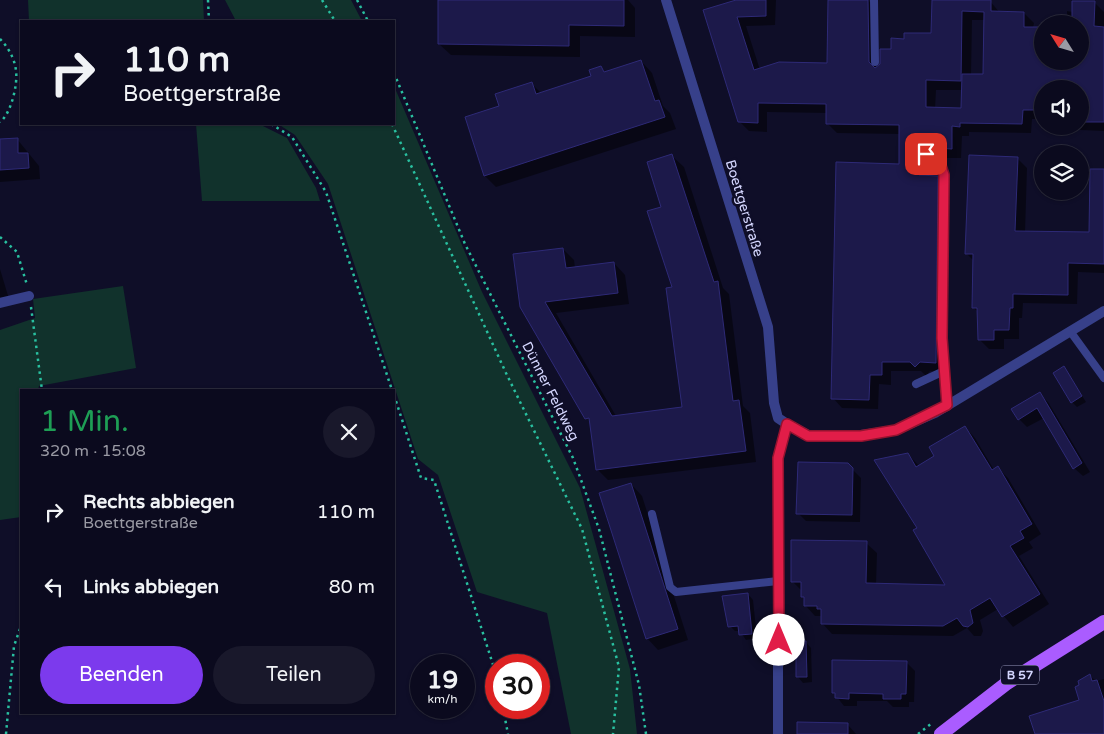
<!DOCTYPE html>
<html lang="de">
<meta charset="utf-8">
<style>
:root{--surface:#0b0a1e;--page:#19182b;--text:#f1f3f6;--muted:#9a9aa4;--line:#2b2b3c;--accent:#7c3aed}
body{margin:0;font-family:"Varela Round",sans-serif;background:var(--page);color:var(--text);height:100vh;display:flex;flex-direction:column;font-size:19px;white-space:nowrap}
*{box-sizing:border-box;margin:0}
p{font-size:16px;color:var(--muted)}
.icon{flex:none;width:28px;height:28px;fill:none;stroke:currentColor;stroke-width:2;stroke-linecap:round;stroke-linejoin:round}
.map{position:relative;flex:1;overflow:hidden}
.drawer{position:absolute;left:20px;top:389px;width:375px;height:325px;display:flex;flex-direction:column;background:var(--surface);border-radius:0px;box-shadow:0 1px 4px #0004,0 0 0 1px var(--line)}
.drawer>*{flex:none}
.hud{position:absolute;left:20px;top:20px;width:375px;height:105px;border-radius:0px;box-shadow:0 1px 4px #0004,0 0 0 1px var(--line);background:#0b0a1e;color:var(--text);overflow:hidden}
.needle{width:32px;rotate:307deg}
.fabs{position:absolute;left:1034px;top:15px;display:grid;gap:10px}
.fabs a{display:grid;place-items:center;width:55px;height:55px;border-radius:50%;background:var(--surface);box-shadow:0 1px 4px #0004,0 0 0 1px var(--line);font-size:25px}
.speed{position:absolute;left:410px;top:654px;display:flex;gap:10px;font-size:25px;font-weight:700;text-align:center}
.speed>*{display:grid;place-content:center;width:65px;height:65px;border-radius:50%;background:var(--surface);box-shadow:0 1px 4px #0004,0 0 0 1px var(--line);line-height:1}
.speed small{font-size:12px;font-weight:400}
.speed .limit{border:8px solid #d22;background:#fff;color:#111}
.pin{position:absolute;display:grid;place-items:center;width:42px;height:42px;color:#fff;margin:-21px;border-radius:10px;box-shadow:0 2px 8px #0006}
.me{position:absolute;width:55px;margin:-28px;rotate:0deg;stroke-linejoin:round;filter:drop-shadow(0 0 4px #0008)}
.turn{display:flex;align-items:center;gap:18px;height:105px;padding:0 20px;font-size:22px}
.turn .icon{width:65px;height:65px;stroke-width:2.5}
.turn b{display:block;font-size:35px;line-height:42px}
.round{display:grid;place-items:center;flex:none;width:52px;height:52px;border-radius:26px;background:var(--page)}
.summary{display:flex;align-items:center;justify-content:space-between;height:85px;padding:0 20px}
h1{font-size:30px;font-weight:600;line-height:38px;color:#1e9e55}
.button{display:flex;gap:10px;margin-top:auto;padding:10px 20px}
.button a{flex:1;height:58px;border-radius:30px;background:var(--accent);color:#fff;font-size:20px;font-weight:600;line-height:58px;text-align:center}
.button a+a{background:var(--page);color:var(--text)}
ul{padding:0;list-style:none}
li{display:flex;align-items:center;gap:15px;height:75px;padding:0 20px}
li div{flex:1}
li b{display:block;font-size:19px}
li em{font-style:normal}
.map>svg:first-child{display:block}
</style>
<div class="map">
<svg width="1104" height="734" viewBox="0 0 1104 734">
<rect width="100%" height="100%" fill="#0f0e28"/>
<path fill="#11322c" d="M28,0H203L204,21H29Z
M225,0H351L362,21H236Z
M394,86L482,292L580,488L630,669L637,734H571L547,613L477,592L438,475L418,459L328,184L295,135L278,124H394Z
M196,124H259L287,138L316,188L320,201H202Z
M123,286L136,368L39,386L38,390H21V517L0,520V330L35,318L33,299Z"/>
<path fill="#0007" fill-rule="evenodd" d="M440,0H628L635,8V37L580,36V57L451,55L439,44Z
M733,0H776L775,25L746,26L760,70L829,64L830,0H868L878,10V67L892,50L906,40L932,34L933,0L990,1L1000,13H1024L1034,23L1033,28H1042V61H1080V24H1067V11L1073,12L1094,2L1104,12V131L1081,130L1077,126H1080V89H1042V119H1032L1031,133L969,132V136H962L961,158H926L923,164L928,169V177H938L948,187L946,372L930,371L926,376L921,371H891V385L879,384L878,409L842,408L833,398L900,165V134L837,133L827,123L828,113L767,112V132L749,131L739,121ZM972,20H985L984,75H971ZM936,90H962V109H935Z
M641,61L652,73L663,106L670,113L676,129L496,187L485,176L501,107L532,84L542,94L592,77L601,67L606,73Z
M17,139L39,166L40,179L0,182V140Z
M672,156L684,167L723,288L729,294L743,406L750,413L756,462L608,480L597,469L591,423L521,307L563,249L574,260L575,268L614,263L625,275L629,304L556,313L616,416L683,408L673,288L663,208Z
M1017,158L1027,168L1025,233L1090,234L1104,171V273L1078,272L1077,304L1023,303L1022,318H1019V339H1004V349H989L979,339L978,312L973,307L974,261L966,253Z
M0,269L9,299L0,301Z
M1064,368L1086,402L1077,407L1072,402Z
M1039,394L1048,402L1090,472L1083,476L1074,468L1044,418L1027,427L1019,419Z
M965,427L975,438L994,470L998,468L1008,478L1041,534L1029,542L1033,548L1019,556L1049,604L1013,627L998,609L980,620L983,631L981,636H974L967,628L953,636L832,634L822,623V616H815L805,605L802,591L792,581L866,543L877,553L876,585L948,586L918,528L908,454L919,466L936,456Z
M847,464L861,478L860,522L806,521L798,513Z
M631,484L642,496L688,640L658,650L647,638Z
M748,594L753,600L757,638L746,640L740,631H735L730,626Z
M806,642L811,648L812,682L803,683L798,677Z
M907,663L915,671L914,702H909V707H893L887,701H857V706H844L833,692Z
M1090,676L1096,681L1104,679V734H1036L1081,700Z
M848,725L856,734H798Z"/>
<path fill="#1c194a" stroke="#2e2a77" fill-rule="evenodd" d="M438,0H624V26L569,25V46L438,44Z
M736,0H766V16L737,17L754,70L779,62L827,63L828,0H868L869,62L875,68L880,64V49H891V38L904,39V33H931L932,0H991V11L1024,12V27H1042V61H1080V24H1072V1H1095L1094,26L1104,27V122H1080V89H1042V110H1023L1022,124L960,123V127L952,126V149L920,147L915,151V156L919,159V175L938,176L936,363L920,362L915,367L910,362H882V375H870L869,400L831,399L836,162L899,164V125L826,124V104L758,103V123L738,122L703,10ZM962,11L984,12L983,74H962L961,108L926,107V80L961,81Z
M641,60L655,101L659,100L665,117L484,176L465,117L499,106L495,94L532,82L536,94L591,76L589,70L601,66L604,72Z
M18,138V153H28L29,168L0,170V139Z
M672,154L714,282L718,281L733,401L739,400L746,451L596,470L589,418L585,419L520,307L513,254L563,248L566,268L614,262L618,293L545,302L612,416L682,407L666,288L672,287L647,211L661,207L647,162Z
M969,155L1018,157L1015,231L1089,232L1090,169H1104V264L1068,263V295L1013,294V308H1010L1009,330H994V340H978L977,308H972L973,254H965Z
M1064,366L1082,396L1071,403L1053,373Z
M1040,392L1082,463L1073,469L1037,408L1018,420L1011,409Z
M965,426L992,470L998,466L1032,524L1020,531L1024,538L1010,546L1040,594L1002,617L990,598L970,610L973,623L968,627L963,626L957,618L943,626L821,624V609H817V606H804V597H801V582H791V540L867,541L866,583L945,585L913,530L917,528L874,460L908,453L916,467L934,456L929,447Z
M798,462L848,463L853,468L852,515L796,514Z
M631,483L678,629L646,639L599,493Z
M748,593L752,634L739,635L738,626L728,627L722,596Z
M796,641H806L807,677H796Z
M832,660L907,661L906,694H901V699H883V694L849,693V699L835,698V693H832Z
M1090,674L1092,681L1097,680L1104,701V734H1035L1029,716L1079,700L1075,687L1079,685L1078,681Z
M797,722L848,723V734H797Z"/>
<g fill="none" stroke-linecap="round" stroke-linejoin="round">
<path stroke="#29c0a0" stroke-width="2.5" stroke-dasharray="2.5 4" stroke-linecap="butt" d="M208,0L209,21
M322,0L335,21
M357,0L368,21
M0,39C8,47 15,59 16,71C18,84 11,114 0,122
M394,73L465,244L573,458L599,529L639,685L646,734
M271,124L292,137L326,192L392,390
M392,124L506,373L582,529L619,667L613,734
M0,237L17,252L27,285
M31,307L42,390
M394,395L421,478L434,480L496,674
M503,708L508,734
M6,734L14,646L21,626
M918,734L932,723"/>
<path stroke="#37408a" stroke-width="8" d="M874,0L875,62
M920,153L939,160L944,175L942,338L947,405
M1070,331L1104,378
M916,384L944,371
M652,514L670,587L676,592L778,581"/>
<path stroke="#37408a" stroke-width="10" d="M666,0L768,327L774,403L778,418L787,424L808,435H861L896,430L935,413L1104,311
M0,303L29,296
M778,734V457L787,424"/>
<path stroke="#aa5cff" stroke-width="14" d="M941,734L1007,683L1104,622"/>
</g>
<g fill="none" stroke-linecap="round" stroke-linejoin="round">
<defs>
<path id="route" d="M779,640L778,458L787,424L808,436H861L896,430L947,405L942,338L944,175L939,160L926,154"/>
</defs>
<use href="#route" stroke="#92132f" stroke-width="12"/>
<use href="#route" stroke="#e11d48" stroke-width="9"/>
</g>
<g text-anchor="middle" stroke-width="5" stroke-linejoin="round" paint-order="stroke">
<rect fill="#0f0e28" stroke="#9a9bbe" stroke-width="1" x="1001" y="665.5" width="38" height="19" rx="4"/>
<g font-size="12" font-weight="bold" fill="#d5d7ff">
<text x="1020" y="679">B 57</text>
</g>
<g font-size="14" fill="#d5d7ff" stroke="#0f0e28">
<text transform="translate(745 208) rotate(73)" y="5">Boettgerstraße</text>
<text transform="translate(551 391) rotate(63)" y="5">Dünner Feldweg</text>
</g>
</g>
</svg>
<div class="fabs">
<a><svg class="needle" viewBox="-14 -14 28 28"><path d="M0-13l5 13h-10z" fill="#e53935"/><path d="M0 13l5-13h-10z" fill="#9a9aa4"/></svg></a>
<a><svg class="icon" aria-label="sound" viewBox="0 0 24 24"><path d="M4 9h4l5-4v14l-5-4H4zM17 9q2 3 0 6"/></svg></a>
<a><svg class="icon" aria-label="layers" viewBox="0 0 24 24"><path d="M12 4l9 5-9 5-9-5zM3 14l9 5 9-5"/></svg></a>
</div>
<div class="speed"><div>19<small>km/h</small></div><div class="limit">30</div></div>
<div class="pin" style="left:926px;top:154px;background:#d93025"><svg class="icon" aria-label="arrive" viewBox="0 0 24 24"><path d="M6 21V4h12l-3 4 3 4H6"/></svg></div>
<svg class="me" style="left:779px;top:640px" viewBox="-20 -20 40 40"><circle r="19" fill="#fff"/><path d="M0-13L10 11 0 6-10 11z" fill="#e11d48"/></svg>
<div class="hud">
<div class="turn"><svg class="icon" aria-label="right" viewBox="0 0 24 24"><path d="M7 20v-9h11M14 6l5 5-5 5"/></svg><div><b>110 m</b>Boettgerstraße</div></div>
</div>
<section class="drawer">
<div class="summary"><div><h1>1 Min.</h1><p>320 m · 15:08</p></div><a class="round"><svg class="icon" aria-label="close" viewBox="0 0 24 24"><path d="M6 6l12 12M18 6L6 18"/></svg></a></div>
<ul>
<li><svg class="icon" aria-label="right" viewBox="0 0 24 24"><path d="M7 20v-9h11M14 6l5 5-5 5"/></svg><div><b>Rechts abbiegen</b><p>Boettgerstraße</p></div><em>110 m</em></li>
<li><svg class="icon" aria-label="left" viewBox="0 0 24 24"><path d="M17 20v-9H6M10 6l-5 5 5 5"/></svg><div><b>Links abbiegen</b></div><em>80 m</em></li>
</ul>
<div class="button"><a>Beenden</a><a>Teilen</a></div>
</section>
</div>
